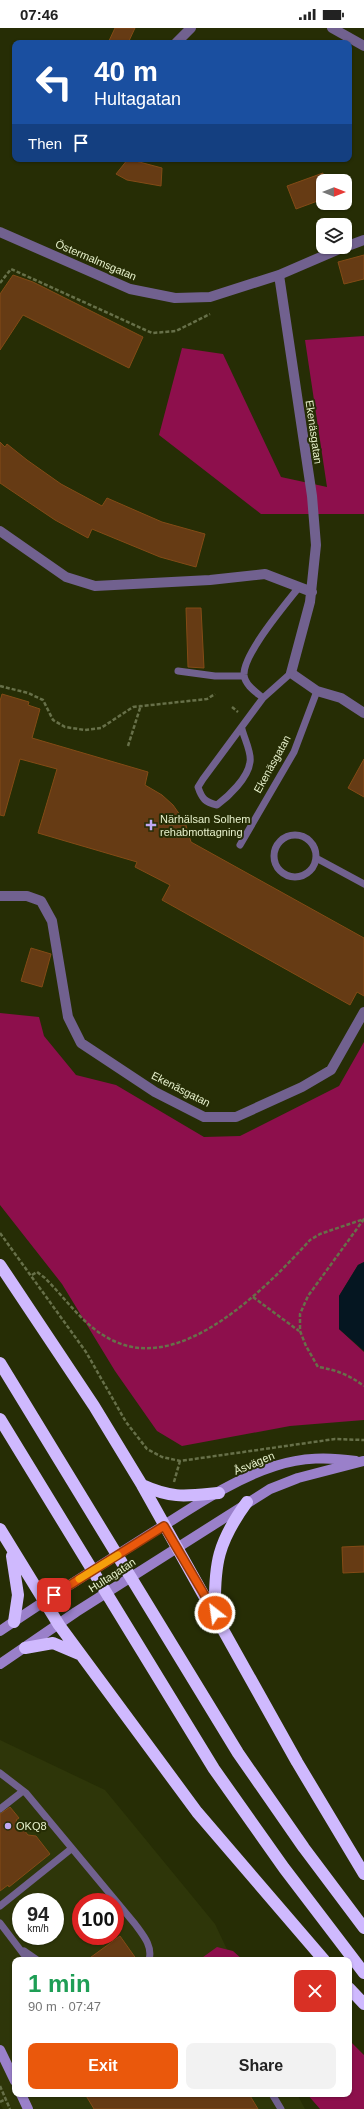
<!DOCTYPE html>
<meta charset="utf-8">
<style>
:root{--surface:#fff;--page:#f2f2f2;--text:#222;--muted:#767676;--accent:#ea580c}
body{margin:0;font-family:Helvetica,sans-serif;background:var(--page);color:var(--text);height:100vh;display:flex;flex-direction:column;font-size:15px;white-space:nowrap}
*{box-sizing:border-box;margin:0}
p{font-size:13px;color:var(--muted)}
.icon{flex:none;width:22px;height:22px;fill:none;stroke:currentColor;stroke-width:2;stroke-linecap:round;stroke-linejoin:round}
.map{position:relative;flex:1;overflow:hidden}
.side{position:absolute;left:12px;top:1929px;width:340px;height:140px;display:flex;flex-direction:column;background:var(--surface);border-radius:8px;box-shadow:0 1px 3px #0004}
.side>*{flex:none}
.guide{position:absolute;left:12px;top:12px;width:340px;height:122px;border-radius:8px;box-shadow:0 1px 3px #0004;background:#1a4fa0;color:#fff;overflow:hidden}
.needle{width:26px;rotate:90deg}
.fabs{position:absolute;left:316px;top:146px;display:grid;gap:8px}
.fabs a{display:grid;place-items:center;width:36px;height:36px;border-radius:8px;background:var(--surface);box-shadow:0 1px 3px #0004;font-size:20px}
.speed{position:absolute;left:12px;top:1865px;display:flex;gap:8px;font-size:20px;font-weight:700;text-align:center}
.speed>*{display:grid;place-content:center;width:52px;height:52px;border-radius:50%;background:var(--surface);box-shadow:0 1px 3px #0004;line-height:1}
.speed small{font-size:10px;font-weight:400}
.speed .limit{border:6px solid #d22;background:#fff;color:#111}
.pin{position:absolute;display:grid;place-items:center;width:34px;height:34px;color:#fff;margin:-17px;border-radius:8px;box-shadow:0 2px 6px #0006}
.me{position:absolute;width:44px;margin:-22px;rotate:330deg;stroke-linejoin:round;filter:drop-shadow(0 0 3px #0008)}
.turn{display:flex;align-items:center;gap:14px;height:84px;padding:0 16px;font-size:18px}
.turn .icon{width:52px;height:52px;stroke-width:2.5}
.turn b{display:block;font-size:28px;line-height:34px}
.then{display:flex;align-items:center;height:38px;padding:0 16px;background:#0003;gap:8px;font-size:15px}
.round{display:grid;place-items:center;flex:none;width:42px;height:42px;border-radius:8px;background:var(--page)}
.head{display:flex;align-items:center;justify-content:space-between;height:68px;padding:0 16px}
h1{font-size:24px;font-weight:700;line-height:30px;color:#1e9e55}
.cta{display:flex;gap:8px;margin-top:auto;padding:8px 16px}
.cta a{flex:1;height:46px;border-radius:8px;background:var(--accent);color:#fff;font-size:16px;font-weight:700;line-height:46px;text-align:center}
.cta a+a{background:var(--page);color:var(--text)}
.status{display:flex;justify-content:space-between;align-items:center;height:28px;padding:0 20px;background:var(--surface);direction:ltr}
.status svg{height:11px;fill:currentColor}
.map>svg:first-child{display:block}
</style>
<div class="status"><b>07:46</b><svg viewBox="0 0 49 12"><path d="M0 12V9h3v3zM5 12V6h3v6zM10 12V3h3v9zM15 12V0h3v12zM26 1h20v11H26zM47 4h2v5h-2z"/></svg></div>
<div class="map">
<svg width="364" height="2081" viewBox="0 0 364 2081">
<rect width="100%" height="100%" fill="#262d05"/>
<path fill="#2e3609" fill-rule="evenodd" d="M0,1712L105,1762L215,1896L232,1932H15V2066H297L305,2081H3L0,2076ZM21,1874H55V1908H21ZM81,1874H115V1908H81Z"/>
<path fill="#8d0f4c" d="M364,308V486H261L159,407L182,320L223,326L281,449L327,459L305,312Z
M0,985L39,989L44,1008L76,1047L116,1057L204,1109L240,1108L339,1058L364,1014V1234L358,1237L339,1268V1301L364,1324V1392L290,1398L182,1418L157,1403L115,1343L62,1256L0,1177Z
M217,1919L233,1923L243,1932H199Z
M349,2012L364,2027V2081H320L307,2066H349Z"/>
<path fill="#051621" d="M364,1234V1323L339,1301V1268L358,1237Z"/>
<path fill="#663b14" stroke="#834b16" d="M115,0H135L128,15H108Z
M128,131L162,140L161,158L127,152L116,146Z
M323,145V171L296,181L287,158Z
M364,227V251L344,256L338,234Z
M13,247L33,254L143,309L129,340L23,287L0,322V266Z
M0,414L5,419L7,416L27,432L61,456L102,478L107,470L162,494L205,506L196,539L160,529L92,501L88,510L55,492L0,455Z
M186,580H201L204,640L188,639Z
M2,666L29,674L28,677L40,681L32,710L148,744L145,757L162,767L173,777L185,794L191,814L364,910V968L357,964L350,977L162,872L170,857L135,839L137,834L38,805L57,741L20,731L4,788L0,787V673Z
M364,731V769L348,760Z
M31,920L51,926L42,959L21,953Z
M364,1518V1544L343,1545L342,1519Z
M10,1779L19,1790L16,1792L28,1807L36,1808L50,1826L9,1859L8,1857L0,1863V1786Z
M120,1908L137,1932H87Z
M85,2066H249L258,2081H94Z"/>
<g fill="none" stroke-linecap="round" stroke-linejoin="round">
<path stroke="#677049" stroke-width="2.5" stroke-dasharray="4 2" stroke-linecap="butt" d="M0,255L11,241L152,305L176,303L210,286
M0,658L28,665L43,672L53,692L65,699L85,702L101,700L133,679L207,671L215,666
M232,679L238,684
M128,718L141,677
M364,1191L308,1268L300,1286V1303L306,1318L318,1339C337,1342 349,1347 364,1358
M0,1205L86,1324L126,1394L147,1421L162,1429L180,1433L335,1411L364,1412
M32,1247L37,1244L45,1250C67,1272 85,1300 114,1313C183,1346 268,1258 310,1212L320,1206L364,1191
M253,1269L299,1303
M174,1454L180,1433
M0,2058L10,2081
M0,2074L6,2071"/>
<path stroke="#71618f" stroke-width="7" d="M178,643L215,648H244
M263,670C256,664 245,657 244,647C243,626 285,577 299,559
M242,701C244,710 252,725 250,734C248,750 229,768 217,777C205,774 202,771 198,759L203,751L263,670L291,645
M274 828a21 21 0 1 1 42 0a21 21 0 1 1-42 0Z
M240,817L294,724L317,663
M316,830L364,856
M0,1745L26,1765L135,1896C143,1907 153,1918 149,1932
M0,1781L23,1763
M0,1878L71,1821
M0,1895L28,1932
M24,1923L37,1932
M272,2066L281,2081"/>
<path stroke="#71618f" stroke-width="10" d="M332,0L364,18
M176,15L191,0
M0,204L130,261L175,270L210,269L279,247L344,219
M345,219L364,212
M279,247L312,468L316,517L310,574L291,645L317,663L341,670L364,685
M0,503L66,549L95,558L210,552L265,546L312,564
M0,868H27L41,873L52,893L68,989L81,1015L155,1064L204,1089H236L302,1059L331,1042L364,984"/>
<path stroke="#9a80ca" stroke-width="10" d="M0,1603C49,1569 100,1538 150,1506C189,1482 231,1452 275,1438C303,1429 328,1429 356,1433
M0,1636L76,1584L270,1461L298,1450L363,1433
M0,2022L15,2053
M21,2066L28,2081"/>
<path stroke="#cfb9fe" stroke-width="12" d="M0,1237L94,1378L142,1457L297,1734L364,1846
M0,1335L238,1725L304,1820L364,1900
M0,1391L214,1741L284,1840L364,1945
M142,1457C173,1471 186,1468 219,1465
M0,1501L59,1597L197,1784L324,1932
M12,1528L18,1567L14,1594
M215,1584C214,1535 218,1514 247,1474
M25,1620L53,1615L79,1626
M349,1960L364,1976"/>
</g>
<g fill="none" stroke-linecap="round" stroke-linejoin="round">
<defs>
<path id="route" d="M54,1567L164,1498L215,1585"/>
</defs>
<use href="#route" stroke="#983908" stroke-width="10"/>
<use href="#route" stroke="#ea580c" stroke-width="7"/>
<path stroke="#f59e0b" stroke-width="7" d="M79,1551L118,1527"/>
</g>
<g fill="#c1a8f3" stroke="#262d05" stroke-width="1.5">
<path d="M149 791h4v4h4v4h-4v4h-4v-4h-4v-4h4z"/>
<circle cx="8" cy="1798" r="4"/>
</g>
<g text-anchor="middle" stroke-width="4" stroke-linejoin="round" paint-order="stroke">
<g font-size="11" fill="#e7f1cc" stroke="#262d05">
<text transform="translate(96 232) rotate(23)" y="4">Östermalmsgatan</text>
<text transform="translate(314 404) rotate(82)" y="4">Ekenäsgatan</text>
<text transform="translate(272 736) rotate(-61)" y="4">Ekenäsgatan</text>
<text transform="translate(181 1061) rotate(27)" y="4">Ekenäsgatan</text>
<text transform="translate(254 1435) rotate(-23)" y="4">Åsvägen</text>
<text transform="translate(112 1547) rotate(-33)" y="4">Hultagatan</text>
</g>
<g font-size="11" fill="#e7f1cc" stroke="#262d05" text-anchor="start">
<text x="160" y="795">Närhälsan Solhem<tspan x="160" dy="13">rehabmottagning</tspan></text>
<text x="16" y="1802">OKQ8</text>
</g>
</g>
</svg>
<div class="fabs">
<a><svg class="needle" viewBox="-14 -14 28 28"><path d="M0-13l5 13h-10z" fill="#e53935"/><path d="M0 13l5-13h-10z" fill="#767676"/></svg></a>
<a><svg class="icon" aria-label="layers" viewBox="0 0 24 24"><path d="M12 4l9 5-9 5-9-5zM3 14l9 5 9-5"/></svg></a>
</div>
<div class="speed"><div>94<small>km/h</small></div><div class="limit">100</div></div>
<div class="pin" style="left:54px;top:1567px;background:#d93025"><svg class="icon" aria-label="arrive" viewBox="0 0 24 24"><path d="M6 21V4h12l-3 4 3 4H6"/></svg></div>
<svg class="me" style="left:215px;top:1585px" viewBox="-20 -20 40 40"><circle r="17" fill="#ea580c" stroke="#fff" stroke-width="3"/><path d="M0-11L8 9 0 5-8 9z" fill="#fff"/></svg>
<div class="guide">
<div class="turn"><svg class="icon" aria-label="left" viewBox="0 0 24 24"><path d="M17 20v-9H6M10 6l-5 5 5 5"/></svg><div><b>40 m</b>Hultagatan</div></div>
<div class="then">Then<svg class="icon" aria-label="arrive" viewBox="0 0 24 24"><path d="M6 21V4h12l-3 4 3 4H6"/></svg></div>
</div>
<section class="side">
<div class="head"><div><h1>1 min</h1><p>90 m · 07:47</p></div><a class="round" style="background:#d93025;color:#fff"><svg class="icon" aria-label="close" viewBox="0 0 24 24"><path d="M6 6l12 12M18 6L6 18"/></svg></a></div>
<div class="cta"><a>Exit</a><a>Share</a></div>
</section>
</div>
